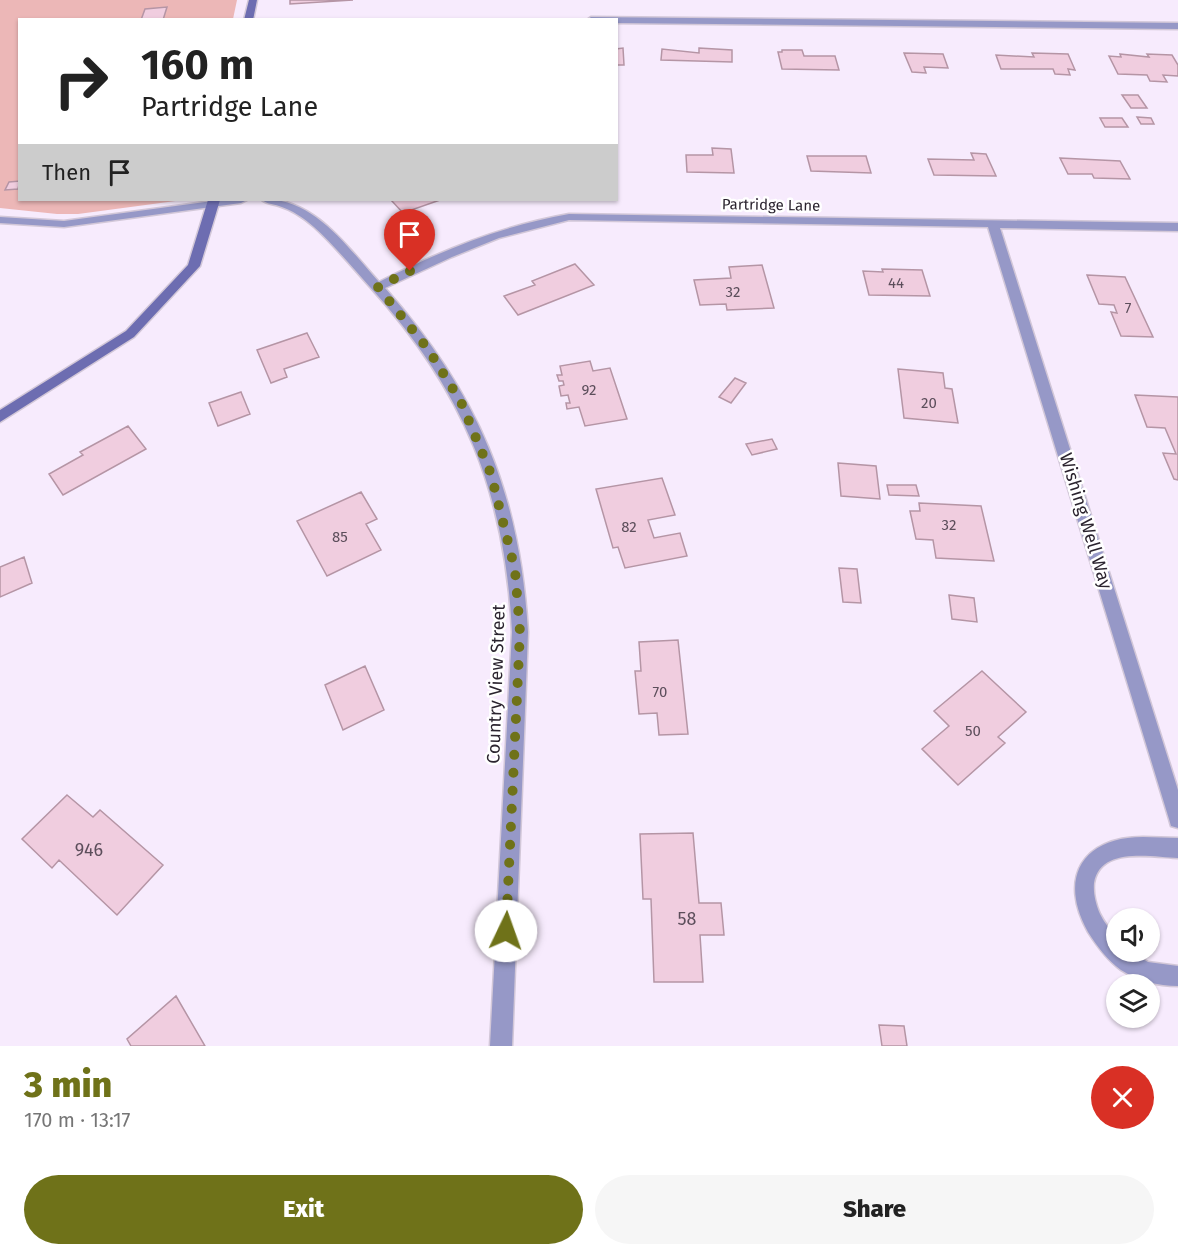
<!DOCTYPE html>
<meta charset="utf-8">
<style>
:root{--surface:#fff;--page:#f6f6f6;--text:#222;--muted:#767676;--accent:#6f7219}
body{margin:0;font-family:"Fira Sans",sans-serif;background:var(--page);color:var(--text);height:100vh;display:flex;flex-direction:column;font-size:22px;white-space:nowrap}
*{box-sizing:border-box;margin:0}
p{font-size:20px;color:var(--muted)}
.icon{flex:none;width:33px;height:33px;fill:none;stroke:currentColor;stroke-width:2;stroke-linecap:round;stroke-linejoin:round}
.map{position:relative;height:1046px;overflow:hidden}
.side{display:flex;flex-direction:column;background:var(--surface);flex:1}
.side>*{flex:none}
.hud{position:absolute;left:18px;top:18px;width:600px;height:183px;border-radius:0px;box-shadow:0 2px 4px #0004;background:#fff;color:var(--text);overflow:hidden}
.controls{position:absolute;left:1106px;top:908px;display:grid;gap:12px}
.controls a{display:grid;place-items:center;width:54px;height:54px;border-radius:50%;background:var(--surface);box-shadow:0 2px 4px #0004;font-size:30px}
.pin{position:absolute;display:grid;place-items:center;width:51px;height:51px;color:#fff;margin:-62px -26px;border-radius:50% 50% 50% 0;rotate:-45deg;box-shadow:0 0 6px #0007}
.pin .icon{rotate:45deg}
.me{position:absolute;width:66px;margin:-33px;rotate:3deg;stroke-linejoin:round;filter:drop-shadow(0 0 4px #0008)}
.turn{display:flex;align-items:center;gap:21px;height:126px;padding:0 24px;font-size:27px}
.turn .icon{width:78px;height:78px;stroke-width:2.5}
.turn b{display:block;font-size:42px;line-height:51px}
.then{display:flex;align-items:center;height:57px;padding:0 24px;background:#0003;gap:12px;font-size:22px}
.round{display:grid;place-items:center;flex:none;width:63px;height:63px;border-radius:32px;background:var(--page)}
.head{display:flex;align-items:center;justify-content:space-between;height:102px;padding:0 24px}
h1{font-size:36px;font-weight:800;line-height:45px;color:var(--accent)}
.action{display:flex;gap:12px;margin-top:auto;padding:12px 24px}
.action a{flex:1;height:69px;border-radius:36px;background:var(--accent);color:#fff;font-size:24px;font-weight:800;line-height:69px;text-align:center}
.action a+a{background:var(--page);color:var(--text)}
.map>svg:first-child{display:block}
</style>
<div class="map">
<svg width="1178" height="1046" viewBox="0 0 1178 1046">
<rect width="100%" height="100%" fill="#f7ebfd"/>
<path fill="#ecb7b7" d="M0,0H237L233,19L20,20V200H183L78,214H57L0,208Z"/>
<path fill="#f0cddf" stroke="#b595a5" stroke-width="1.5" d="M290,0H353L290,4Z
M167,7L163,20H141L145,9Z
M623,48L624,65H616V49Z
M699,48L732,50V62L661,60L662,49L699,53Z
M782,50H802L804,56H835L839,70L782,69L778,52H782Z
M904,53L943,54L948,68L924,67L926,73L912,72Z
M1032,53L1068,54L1075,70L1068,69L1070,75L1055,74L1053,69H1001L996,55L1034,57Z
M1120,54L1149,57L1147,54L1172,55L1178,65V76L1163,75L1167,82L1150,81L1147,75L1118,74L1109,56L1121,57Z
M1122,95H1138L1147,108H1131Z
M1137,117L1151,118L1154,124H1141Z
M1100,118H1122L1128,127H1105Z
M712,148L731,149L734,173L687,172L686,155H713Z
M971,153L986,154L996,176L934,175L928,159L974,160Z
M807,156H866L871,173L811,171Z
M1060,158L1120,161L1130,179L1094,178L1092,174H1068Z
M20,181L18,189L5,190L9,182Z
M391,200H440L403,213Z
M575,264L594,285L518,315L504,296L535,285L532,281Z
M762,265L774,308L727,310L726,304L700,305L694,280L731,278L729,267Z
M882,269L922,270L930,296L869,295L863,271L883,272Z
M1087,275L1125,277L1153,337L1121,336L1111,312L1117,313L1114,305L1099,304Z
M307,333L319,357L284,369L287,377L271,383L257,350Z
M590,361L593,371L610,368L627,419L585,426L579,407L567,409L566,403H570L568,395L561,396L559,386L564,385L563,381H559L557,375H562L560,366Z
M898,369L943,373L945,388L952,389L958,423L904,418Z
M735,378L746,383L731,403L719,397Z
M241,392L250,414L218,426L209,403Z
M1135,395L1178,397V480L1174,479L1163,453L1176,454L1165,428L1147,427Z
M128,426L146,449L63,495L49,474L83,455L80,452Z
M772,439L777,449L752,455L746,444Z
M838,463L876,466L880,499L841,496Z
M662,478L675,515L648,520L654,538L680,533L687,556L625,568L618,547L613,548L596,489Z
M887,485H916L919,496L889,495Z
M361,492L377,519L366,524L381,550L327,576L297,521Z
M919,503L981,506L994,561L936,558L933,540L916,539L910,511H920Z
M24,557L32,583L0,597V567Z
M839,568L857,569L861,603L843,602Z
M949,595L974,598L977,622L952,619Z
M678,640L688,734L659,735L657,713L639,714L635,671H641L639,642Z
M365,666L384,710L343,730L325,685Z
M982,671L1026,712L998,737L1005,743L958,785L922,749L949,726L934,711Z
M67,795L93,817L100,810L163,865L117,915L59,860L52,868L22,839Z
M693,833L699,903H721L724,935H700L703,982H654L651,899H643L640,834Z
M176,996L205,1046H131L127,1039Z
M879,1025L904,1026L907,1046H882Z"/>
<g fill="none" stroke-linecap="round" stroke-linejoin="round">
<defs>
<path id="street" d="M591,17L1178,23V29L616,23V20H587Z
M220,200H247L241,203L64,227L0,223V217L64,221Z
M262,200C312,195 349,249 379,282C440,251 501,226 569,214L1178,223V231L1000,228L1178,790V828L1171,826L1169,819L988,227L569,220L499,238L452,257L385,288C478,393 520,493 528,632L512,1046H490L512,632C505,492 464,391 370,287C352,267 334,245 314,227C304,218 292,210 279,206C273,204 267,204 262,200Z
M1143,837L1178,838V858C1152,857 1100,846 1094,883C1093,893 1096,905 1100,914C1108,930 1116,932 1116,951H1129L1148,962L1178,966V986C1158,986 1138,981 1121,970C1107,960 1097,946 1088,932C1058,878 1082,837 1143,837Z"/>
<path id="secondary" d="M249,0H257L253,20H244Z
M208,200H220L200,266L134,337L0,422V410L126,331L188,265Z"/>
</defs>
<use href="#street" stroke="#d2c7d8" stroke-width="3"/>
<use href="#secondary" stroke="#d2c7d8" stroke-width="3"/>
<use href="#street" fill="#9698c7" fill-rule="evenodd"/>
<use href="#secondary" fill="#6d6db1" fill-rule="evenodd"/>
</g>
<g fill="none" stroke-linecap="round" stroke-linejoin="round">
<path stroke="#6f7219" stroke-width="10" stroke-dasharray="0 18" d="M410,271L378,287L428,349L461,402L491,474L515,570L520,632L506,931"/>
</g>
<g text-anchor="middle" stroke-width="5" stroke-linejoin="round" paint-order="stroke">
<g font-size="15" fill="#2b242f" stroke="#fff">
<text transform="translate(771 205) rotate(1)" y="5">Partridge Lane</text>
</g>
<g font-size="15" fill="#5c4e5b">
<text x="896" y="288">44</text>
<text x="733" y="297">32</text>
<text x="1128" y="313">7</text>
<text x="589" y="395">92</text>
<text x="929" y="408">20</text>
<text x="949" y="530">32</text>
<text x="629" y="532">82</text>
<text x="340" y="542">85</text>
<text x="660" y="697">70</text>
<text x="973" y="736">50</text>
</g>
<g font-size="18" fill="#2b242f" stroke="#fff">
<text transform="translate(1086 521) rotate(73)" y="6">Wishing Well Way</text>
<text transform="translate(496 684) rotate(-88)" y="6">Country View Street</text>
</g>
<g font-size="18" fill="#5c4e5b">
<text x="89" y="856">946</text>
<text x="687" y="925">58</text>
</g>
</g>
</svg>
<div class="controls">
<a><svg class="icon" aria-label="sound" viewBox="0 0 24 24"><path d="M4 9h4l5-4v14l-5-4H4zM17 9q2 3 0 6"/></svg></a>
<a><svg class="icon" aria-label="layers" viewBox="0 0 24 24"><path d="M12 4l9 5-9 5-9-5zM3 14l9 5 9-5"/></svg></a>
</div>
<div class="pin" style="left:410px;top:271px;background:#d93025"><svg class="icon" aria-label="arrive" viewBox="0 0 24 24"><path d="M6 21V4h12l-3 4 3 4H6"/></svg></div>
<svg class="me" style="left:506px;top:931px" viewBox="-20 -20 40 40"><circle r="19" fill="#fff"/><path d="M0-13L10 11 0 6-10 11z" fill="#6f7219"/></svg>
<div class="hud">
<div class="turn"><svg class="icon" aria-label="right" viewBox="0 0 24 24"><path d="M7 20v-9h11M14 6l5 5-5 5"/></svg><div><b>160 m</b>Partridge Lane</div></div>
<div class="then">Then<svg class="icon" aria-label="arrive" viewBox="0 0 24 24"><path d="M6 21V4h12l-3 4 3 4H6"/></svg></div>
</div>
</div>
<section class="side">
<div class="head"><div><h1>3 min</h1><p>170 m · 13:17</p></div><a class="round" style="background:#d93025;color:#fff"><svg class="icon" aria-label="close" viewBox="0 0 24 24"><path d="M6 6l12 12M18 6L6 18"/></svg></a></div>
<div class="action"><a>Exit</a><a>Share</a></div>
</section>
